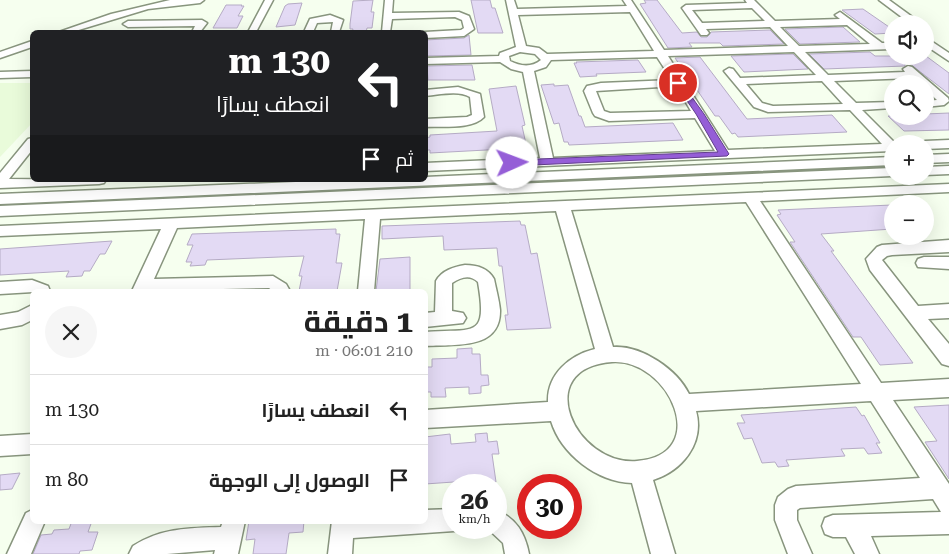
<!DOCTYPE html>
<html lang="ar">
<meta charset="utf-8">
<style>
:root{--surface:#fff;--page:#f6f6f6;--text:#222;--muted:#767676;--line:#e0e0e0}
body{margin:0;font-family:"Roboto Serif",Cairo,serif;background:var(--page);color:var(--text);direction:rtl;height:100vh;display:flex;flex-direction:column;font-size:19px;white-space:nowrap}
*{box-sizing:border-box;margin:0}
p{font-size:16px;color:var(--muted)}
.icon{flex:none;width:28px;height:28px;fill:none;stroke:currentColor;stroke-width:2;stroke-linecap:round;stroke-linejoin:round}
.map{position:relative;flex:1;overflow:hidden;direction:ltr}
.details{position:absolute;left:30px;top:289px;width:398px;height:235px;display:flex;flex-direction:column;background:var(--surface);border-radius:8px;box-shadow:0 5px 20px #0002;direction:rtl}
.details>*{flex:none}
.banner{position:absolute;left:30px;top:30px;width:398px;height:152px;border-radius:8px;box-shadow:0 5px 20px #0002;direction:rtl;background:#202124;color:#fff;overflow:hidden}
.controls{position:absolute;left:884px;top:15px;display:grid;gap:10px}
.controls a{display:grid;place-items:center;width:50px;height:50px;border-radius:50%;background:var(--surface);box-shadow:0 5px 20px #0002;font-size:25px}
.speed{position:absolute;left:442px;top:474px;display:flex;gap:10px;font-size:25px;font-weight:700;text-align:center}
.speed>*{display:grid;place-content:center;width:65px;height:65px;border-radius:50%;background:var(--surface);box-shadow:0 5px 20px #0002;line-height:1}
.speed small{font-size:12px;font-weight:400}
.speed .limit{border:8px solid #d22;background:#fff;color:#111}
.pin{position:absolute;display:grid;place-items:center;width:42px;height:42px;color:#fff;margin:-21px;border:2px solid #fff;border-radius:50%;box-shadow:0 1px 5px #0007}
.me{position:absolute;width:55px;margin:-28px;rotate:88deg;stroke-linejoin:round;filter:drop-shadow(0 0 4px #0008)}
.turn{display:flex;align-items:center;gap:18px;height:105px;padding:0 15px;font-size:22px}
.turn .icon{width:65px;height:65px;stroke-width:2.5}
.turn b{display:block;font-size:35px;line-height:42px}
.then{display:flex;align-items:center;height:48px;padding:0 15px;background:#0003;gap:10px;font-size:19px}
.round{display:grid;place-items:center;flex:none;width:52px;height:52px;border-radius:26px;background:var(--page)}
.headline{display:flex;align-items:center;justify-content:space-between;height:85px;padding:0 15px}
h1{font-size:30px;font-weight:700;line-height:38px}
ul{padding:0;list-style:none}
li{display:flex;align-items:center;gap:15px;height:70px;padding:0 15px;border-top:1px solid var(--line)}
li div{flex:1}
li b{display:block;font-size:19px}
li em{font-style:normal}
.map>svg:first-child{display:block}
</style>
<div class="map">
<svg width="949" height="554" viewBox="0 0 949 554">
<rect width="100%" height="100%" fill="#f6ffef"/>
<path fill="#e9fbda" d="M0,83H32V123L0,157Z"/>
<path fill="#e3daf4" stroke="#b5abc5" d="M373,0L371,12H374L372,28H367L366,32H352L353,29H350V24L353,1Z
M471,0H490L492,8H495L503,33H478Z
M644,0H657L682,33L697,32L701,37H707L711,32L770,30L784,44L723,46L720,43H689L692,47L668,48L640,4L646,3Z
M302,3L295,25L276,27L285,6L288,4Z
M226,5H242L241,6H244L238,16H243L237,28H213Z
M863,9L892,29V33L875,34L842,10Z
M843,27L860,42L800,44L785,29Z
M469,35L471,55L426,56L425,40L464,38Z
M870,52L875,56H926L949,73V94L905,60V66L824,69L809,54Z
M793,54L808,69L744,72L731,56Z
M700,57L747,119L832,115L847,132L738,137L735,133L732,134L719,116H715L675,58Z
M638,60L646,72L596,74L597,76L580,77L574,63H577L576,62Z
M472,65L475,80H428L427,66Z
M554,84V86L568,85L579,116H581L585,127L673,123L683,140L569,145L568,142H564L559,123L554,124L541,85Z
M516,86L525,125L522,126L526,144H523L524,148L430,153V150H425V138L430,137V135L497,131L489,89Z
M949,113V130L904,131L888,116H925V114Z
M892,205V229L821,234L834,251H831L913,363L880,365L861,337H853L790,242H795L777,215L781,214L778,210Z
M520,221L521,225H525L531,254L537,253L551,328L507,330L505,315H508L502,266H499L497,248L444,250L443,236L382,239V226Z
M336,229V234H340L336,263H342L337,291H299L302,276H299L304,256L207,260L205,265L190,266L192,262H186L193,245H187L192,234Z
M112,241L105,254H100L90,271H84L82,276L66,277L69,271L0,275V249Z
M410,257V291H376L380,259Z
M472,348V354H480L481,375H488L489,385L481,386V393L469,394V387L445,388L446,397H431V392H425V367H432V359L457,358V349Z
M949,405V479L925,442L937,441L914,407Z
M856,407L862,416L864,415L880,443H876L882,453L868,454L864,448L841,449L845,456L786,460L789,466L778,467L775,462L762,463L752,438L744,439L737,423H745L741,415Z
M487,433L488,442L497,441L499,454H492L496,482L486,483L487,485H468V481L425,484V437L450,434L451,444L476,442L475,434Z
M20,473L12,489L0,490V475Z
M72,521H92L88,532H98L92,550L80,551L79,554H33L41,535L52,534L54,530L69,529Z
M249,521H304L303,532L289,533L286,554H253L255,539L246,540Z"/>
<g fill="none" stroke-linecap="round" stroke-linejoin="round">
<defs>
<path id="minor" d="M170,0H204L200,3L148,9L72,32H59L111,14Z
M265,0H273L256,32H248Z
M385,0H393L392,13L459,12L469,16L474,29L464,36L425,38V32H423H425L461,30L464,28L462,20L455,17L392,19L390,32H382Z
M506,0H514L517,9L627,6L623,0H631L664,50L788,46L770,27L706,29L709,33L707,35H701L682,8L686,5L747,3L745,0H754L775,21L840,19L835,15L840,12L882,43H892V49L805,52L828,75L905,72L903,69L908,66L912,67L948,98L949,101L944,105L925,107V101L937,100L925,89V84H919L912,78L834,81L856,103L892,102V108L862,110L896,144H892V151L425,171V163L540,158L523,72L511,69L500,62L425,64V58L499,56L500,53L516,47ZM752,8L765,21L702,23L692,10ZM630,12L654,51L547,54L539,48L526,46L518,15ZM847,25L870,44L799,46L780,27ZM520,52L535,54L541,60C531,68 520,66 510,61L509,56ZM794,52L816,75L740,78L733,69L729,68L724,71L754,107L768,112L850,110L882,144L728,150L668,56ZM657,57L672,80L601,83L587,86L584,91L593,113L595,116L609,121L695,118L715,151L553,158L534,71L546,67L551,60ZM822,81L843,104L773,106L762,103L746,84ZM676,86L691,111L610,113L604,111L596,91Z
M879,0H889L922,24H911Z
M330,15L343,20L339,32H331L333,22L317,23L313,32H304L310,19Z
M202,20L207,23L200,32H192L195,26L128,27L123,24L128,21Z
M925,37L949,53V61L925,45Z
M32,41V47L0,58V52Z
M32,71V77L0,78V72Z
M458,87L480,94L484,117C472,130 442,126 425,127V119L467,117L472,115L470,97C458,90 439,95 425,96V90Z
M32,138V150L9,179L106,180L104,183L99,184L0,188V173L28,139Z
M949,140V148L925,149V144H920L925,141Z
M949,154V162L925,163V155Z
M892,157V165L0,204V194L343,180H425V177Z
M949,166V174L925,175V167Z
M892,168V176L0,216V206Z
M949,184V192L760,201L881,383L949,379V397L893,400L949,484V534L871,536L879,554H855L846,537H833L825,534L822,526L825,518L833,515L941,512L933,499L800,508L797,510V520L812,554H788L775,520V505L778,497L788,489L796,486L920,478L871,401L696,411C705,443 682,471 653,480L675,554H651L632,483C597,482 561,454 551,421L425,428V410L548,402C547,374 570,355 595,349L556,211L380,219L374,291H358L365,219L177,228L154,279L273,276L286,284L290,291H273L269,288L132,291L161,229L0,236V226ZM746,202L861,384L689,394C677,369 641,345 613,347L571,210ZM612,362C669,358 713,455 637,461C575,466 530,368 612,362Z
M949,240V252L892,255L887,256L882,260L918,306L949,304V318L928,319L949,344V366L942,364L870,270L866,259L877,247L882,245Z
M924,257H949V269L918,267L916,263L918,259Z
M465,265C477,265 488,268 494,279C496,289 499,300 500,310C501,351 453,344 425,346V332C474,328 488,340 478,282C470,274 461,277 452,283V311L463,313L466,318L463,323L425,327V313L435,312L436,281C442,270 454,267 465,265Z
M32,280L48,286L50,291L0,294V282Z
M32,305V320L22,325L0,329V315L18,312Z
M32,434V454L0,456V436Z
M454,509V528H462L454,531L353,538L352,554H328L332,521H425V510Z
M32,510V521H45L31,554H7L26,513Z
M496,510C516,518 525,533 529,554H505L503,543L487,528H496Z
M223,521H245L238,554H214L215,550L167,554H129L133,546C161,528 189,528 221,527Z"/>
</defs>
<use href="#minor" stroke="#88957e" stroke-width="3"/>
<use href="#minor" fill="#fff" fill-rule="evenodd"/>
</g>
<path fill="#955ed7" stroke="#613d8c" d="M676,82H681L704,114L729,154L727,156L512,166L508,163L512,160L718,152L696,114L675,83Z"/>
</svg>
<div class="controls">
<a><svg class="icon" aria-label="sound" viewBox="0 0 24 24"><path d="M4 9h4l5-4v14l-5-4H4zM17 9q2 3 0 6"/></svg></a>
<a><svg class="icon" aria-label="search" viewBox="0 0 24 24"><circle cx="10" cy="10" r="6"/><path d="M15 15l6 6"/></svg></a>
<a>+</a>
<a>−</a>
</div>
<div class="speed"><div>26<small>km/h</small></div><div class="limit">30</div></div>
<div class="pin" style="left:678px;top:83px;background:#d93025"><svg class="icon" aria-label="arrive" viewBox="0 0 24 24"><path d="M6 21V4h12l-3 4 3 4H6"/></svg></div>
<svg class="me" style="left:512px;top:163px" viewBox="-20 -20 40 40"><circle r="19" fill="#fff"/><path d="M0-13L10 11 0 6-10 11z" fill="#955ed7"/></svg>
<div class="banner">
<div class="turn"><svg class="icon" aria-label="left" viewBox="0 0 24 24"><path d="M17 20v-9H6M10 6l-5 5 5 5"/></svg><div><b>130 m</b>انعطف يسارًا</div></div>
<div class="then">ثم<svg class="icon" aria-label="arrive" viewBox="0 0 24 24"><path d="M6 21V4h12l-3 4 3 4H6"/></svg></div>
</div>
<section class="details">
<div class="headline"><div><h1>1 دقيقة</h1><p>210 m · 06:01</p></div><a class="round"><svg class="icon" aria-label="close" viewBox="0 0 24 24"><path d="M6 6l12 12M18 6L6 18"/></svg></a></div>
<ul>
<li><svg class="icon" aria-label="left" viewBox="0 0 24 24"><path d="M17 20v-9H6M10 6l-5 5 5 5"/></svg><div><b>انعطف يسارًا</b></div><em>130 m</em></li>
<li><svg class="icon" aria-label="arrive" viewBox="0 0 24 24"><path d="M6 21V4h12l-3 4 3 4H6"/></svg><div><b>الوصول إلى الوجهة</b></div><em>80 m</em></li>
</ul>
</section>
</div>
